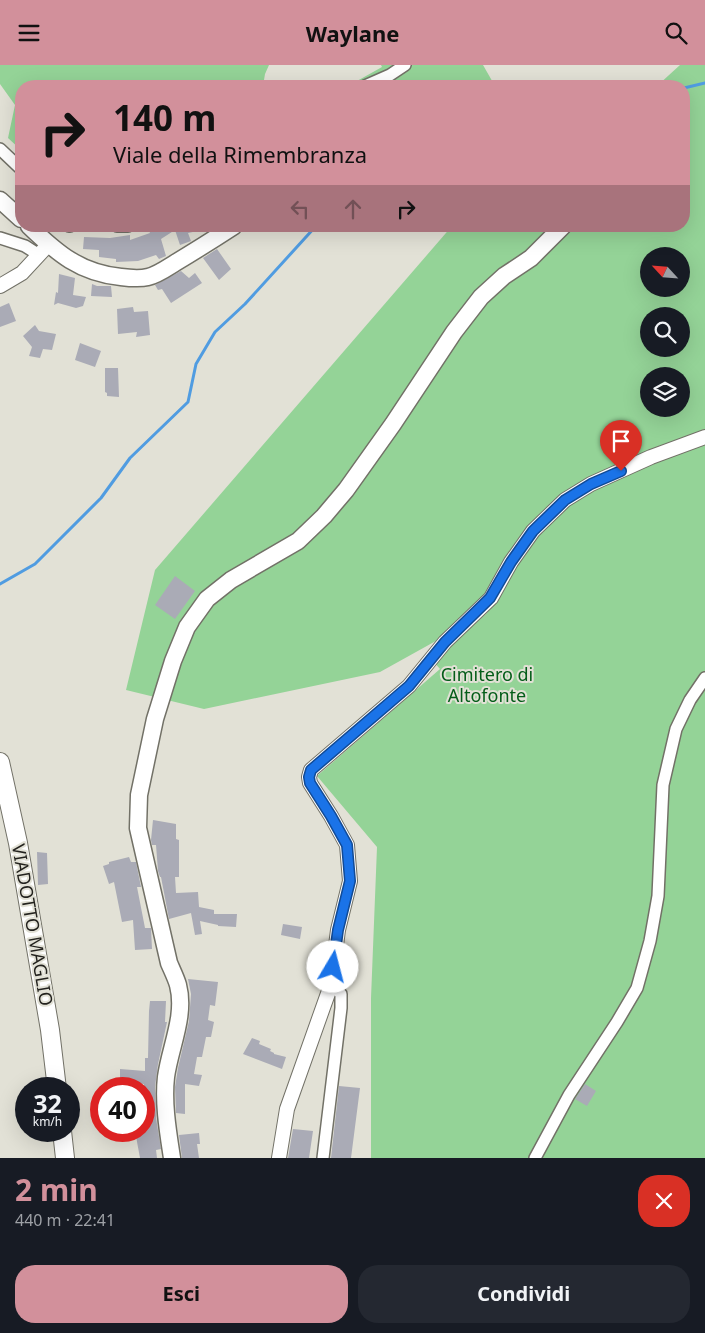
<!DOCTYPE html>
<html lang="it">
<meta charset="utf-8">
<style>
:root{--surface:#171b24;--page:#242831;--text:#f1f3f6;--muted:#9ea1a6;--accent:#d2909b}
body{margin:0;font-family:"Noto Sans",sans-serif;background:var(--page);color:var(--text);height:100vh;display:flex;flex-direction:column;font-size:19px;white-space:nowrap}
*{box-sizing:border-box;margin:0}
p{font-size:16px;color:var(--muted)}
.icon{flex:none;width:28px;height:28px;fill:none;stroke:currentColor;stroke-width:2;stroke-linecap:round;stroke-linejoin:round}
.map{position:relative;height:1093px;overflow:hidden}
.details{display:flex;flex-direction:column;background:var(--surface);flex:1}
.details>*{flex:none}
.hud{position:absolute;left:15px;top:15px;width:675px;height:152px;border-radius:20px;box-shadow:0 5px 20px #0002;background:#d2909b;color:#111;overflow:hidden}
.needle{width:32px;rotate:296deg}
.controls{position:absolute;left:640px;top:182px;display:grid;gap:10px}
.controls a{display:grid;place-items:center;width:50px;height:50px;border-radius:50%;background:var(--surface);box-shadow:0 5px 20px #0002;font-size:25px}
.speed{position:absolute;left:15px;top:1012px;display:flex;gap:10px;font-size:25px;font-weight:700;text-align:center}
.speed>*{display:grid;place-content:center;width:65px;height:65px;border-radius:50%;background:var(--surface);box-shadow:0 5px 20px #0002;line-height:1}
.speed small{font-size:12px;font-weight:400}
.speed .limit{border:8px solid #d22;background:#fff;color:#111}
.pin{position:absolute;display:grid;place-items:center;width:42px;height:42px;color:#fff;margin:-51px -21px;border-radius:50% 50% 50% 0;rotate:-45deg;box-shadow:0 0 5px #0007}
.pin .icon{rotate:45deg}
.me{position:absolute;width:55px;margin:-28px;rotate:8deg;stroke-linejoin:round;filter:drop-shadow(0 0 4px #0008)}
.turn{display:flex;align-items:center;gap:18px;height:105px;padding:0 15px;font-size:22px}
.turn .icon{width:65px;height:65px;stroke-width:2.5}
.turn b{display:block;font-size:35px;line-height:42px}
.lanes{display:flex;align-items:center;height:48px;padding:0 15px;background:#0003;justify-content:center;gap:25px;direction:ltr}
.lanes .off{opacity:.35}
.round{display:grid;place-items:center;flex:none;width:52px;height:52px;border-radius:20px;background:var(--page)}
.head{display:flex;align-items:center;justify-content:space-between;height:85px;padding:0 15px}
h1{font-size:30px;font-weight:700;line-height:38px;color:var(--accent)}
.primary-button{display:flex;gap:10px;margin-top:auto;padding:10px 15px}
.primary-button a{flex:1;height:58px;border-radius:20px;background:var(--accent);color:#111;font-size:20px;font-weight:700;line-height:58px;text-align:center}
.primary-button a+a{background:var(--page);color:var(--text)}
header{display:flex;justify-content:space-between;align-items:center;height:65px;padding:0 15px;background:var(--accent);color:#111;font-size:22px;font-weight:700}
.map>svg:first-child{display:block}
</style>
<header><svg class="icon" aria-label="menu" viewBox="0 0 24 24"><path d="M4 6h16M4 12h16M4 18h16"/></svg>Waylane<svg class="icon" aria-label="search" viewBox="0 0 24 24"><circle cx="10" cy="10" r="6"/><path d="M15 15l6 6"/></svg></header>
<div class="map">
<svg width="705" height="1093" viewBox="0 0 705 1093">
<rect width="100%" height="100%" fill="#e2e1d6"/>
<path fill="#94d397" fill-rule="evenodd" d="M0,0H269L265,9L263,21H21V85L8,73L15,40L0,19Z
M381,0H483L495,21H341L357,16L382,2Z
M680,0H705V1093H371V933L377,782L317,711L440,604L433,596L488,547L380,607L204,644L126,625L155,505L452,161H684V21H657ZM649,191H681V224H649ZM649,251H681V284H649ZM649,311H681V344H649Z"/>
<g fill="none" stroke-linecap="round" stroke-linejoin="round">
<path stroke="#509ce1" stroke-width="3" d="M684,23L705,18
M0,519L35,499L101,433L130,393L188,337L196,299L215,267L245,239L316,161"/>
</g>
<path fill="#aaabb6" d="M147,161H201L202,165L188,168L191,176L180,180L175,165L161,174L166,191L159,194L156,190L138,196L116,197V194L99,192V185L83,184L84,172L110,173L130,170V175L150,168Z
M217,184L231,204L219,215L203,193Z
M181,206L189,213L195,208L202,218L171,238L162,224L158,225L155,220Z
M59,209L75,213L73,230L86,232L83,241L76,243L58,238L54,240L56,227L58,228Z
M92,219L97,221H111L112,232L91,231Z
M9,238L16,256L0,262V242Z
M133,242L134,247L148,246L150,270L136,272L137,267L118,269L117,244Z
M35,260L39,266L56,269L52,285L43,284L40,293L29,291L32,282L23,271Z
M80,278L101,286L95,302L75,295Z
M105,303H118L119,332L107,331V328L105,327Z
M175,511L195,526L175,554L155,540Z
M153,755L176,759V774L179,775V812H175L176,828L198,827L199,842L214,845V849H237L236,862L218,861V860L200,856L202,869L195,870L191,848L169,854L161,812H160L158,806L156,780H152L151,775Z
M37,787L47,788L48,819L38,820Z
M129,792L131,797H136L141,822H137L145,863H151L152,884L135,885L133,855L122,857L114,817L109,819L103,801L109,799V797Z
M283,859L302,862L300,874L281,870Z
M188,914L218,917L215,941L210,940L208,955L214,957L211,972H206L202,992H197L194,1009L202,1010L199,1021L185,1019V1049L176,1048L175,1022L178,1003L189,956L191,929Z
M150,936H166L165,957H167L158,999L155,1022L156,1053L161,1084L156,1085L157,1093H140L135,1066H144V1055L152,1054L150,1040H148L146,1029L144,1028V1019L120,1017V1004L145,1006V993H148L149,946Z
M252,973L260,976L259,979L271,984L270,986L274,988V989L286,992L282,1004L243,989Z
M585,1019L596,1026L587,1041L575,1034Z
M339,1021L360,1023L351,1093H331Z
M293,1064L313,1066L309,1093H288Z
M199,1068L200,1079H197L199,1093H182L179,1070Z"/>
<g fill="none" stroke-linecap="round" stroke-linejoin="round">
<defs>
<path id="minor" d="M365,21L390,10L405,0
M0,84L21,104
M69,161H70
M117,161H128
M0,173L25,181L39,190
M323,1093L341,943V929L331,920
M535,1093L569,1030L617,957L637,923L650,876L658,831L663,720L676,664L690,635L705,613"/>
<path id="tertiary" d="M0,221L22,208L48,180
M279,1093L287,1044L331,920L338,865L350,816L347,780L331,751L310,718L309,712L311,705L409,621L445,577L491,533L511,497L533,466L565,435L591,419L651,392L705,372"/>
<path id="secondary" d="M0,135L21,154
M29,161C57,188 80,208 121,212C129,213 140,214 148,212C157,210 167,203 175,198C195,186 214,174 234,161
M172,1093C168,1067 163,1038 166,1012C170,982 186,951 178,920C176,913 172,905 169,898L138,763L139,730L155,654L173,596L187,562L207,534L231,515L298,476L324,451L346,425L393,359L454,267L481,232L504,211L531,193L563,161"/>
<path id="primary" d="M0,697L18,778L50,965L57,1024
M62,1066L65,1093"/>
</defs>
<use href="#minor" stroke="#727167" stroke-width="14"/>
<use href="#tertiary" stroke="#727167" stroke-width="16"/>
<use href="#secondary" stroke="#727167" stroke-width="19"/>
<use href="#primary" stroke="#727167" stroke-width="20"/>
<use href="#minor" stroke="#fff" stroke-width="11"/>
<use href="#tertiary" stroke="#fff" stroke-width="14"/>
<use href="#secondary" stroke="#fff" stroke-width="16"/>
<use href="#primary" stroke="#fff" stroke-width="18"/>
</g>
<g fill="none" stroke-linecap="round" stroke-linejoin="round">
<defs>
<path id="route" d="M333,902L338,865L350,816L347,780L331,751L310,718L309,712L311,705L409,621L445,577L490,533L511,497L533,466L565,435L591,419L621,406"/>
</defs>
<use href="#route" stroke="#114b97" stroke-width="12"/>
<use href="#route" stroke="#1a73e8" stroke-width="9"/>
</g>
<g text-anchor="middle" stroke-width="4" stroke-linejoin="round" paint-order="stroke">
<g font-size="18" fill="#045d19" stroke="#e2e1d6">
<text x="487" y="616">Cimitero di<tspan x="487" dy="21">Altofonte</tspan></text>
</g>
<g font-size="18" fill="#23221e" stroke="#e2e1d6">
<text transform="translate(32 860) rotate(80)" y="6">VIADOTTO MAGLIO</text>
</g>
</g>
</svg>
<div class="controls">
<a><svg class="needle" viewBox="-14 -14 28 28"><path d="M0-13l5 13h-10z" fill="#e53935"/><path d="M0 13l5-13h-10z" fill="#9ea1a6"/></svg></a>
<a><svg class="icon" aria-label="search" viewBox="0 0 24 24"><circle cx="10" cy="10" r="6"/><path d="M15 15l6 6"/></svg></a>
<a><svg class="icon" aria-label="layers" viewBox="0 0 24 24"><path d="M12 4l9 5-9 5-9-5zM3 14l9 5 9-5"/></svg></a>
</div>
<div class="speed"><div>32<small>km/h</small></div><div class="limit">40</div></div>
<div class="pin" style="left:621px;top:406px;background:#d93025"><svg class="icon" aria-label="arrive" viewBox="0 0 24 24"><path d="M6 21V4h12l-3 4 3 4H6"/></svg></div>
<svg class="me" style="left:333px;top:902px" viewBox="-20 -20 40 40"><circle r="19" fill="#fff"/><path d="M0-13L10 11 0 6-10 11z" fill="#1a73e8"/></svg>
<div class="hud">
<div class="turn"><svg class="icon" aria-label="right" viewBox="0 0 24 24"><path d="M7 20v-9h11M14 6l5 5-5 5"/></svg><div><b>140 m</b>Viale della Rimembranza</div></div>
<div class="lanes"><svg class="icon off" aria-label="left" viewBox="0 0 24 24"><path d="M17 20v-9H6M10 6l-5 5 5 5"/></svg><svg class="icon off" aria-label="ahead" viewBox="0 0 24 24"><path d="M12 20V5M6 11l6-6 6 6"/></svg><svg class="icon" aria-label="right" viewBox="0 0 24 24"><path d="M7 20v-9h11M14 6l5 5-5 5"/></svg></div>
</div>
</div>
<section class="details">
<div class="head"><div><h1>2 min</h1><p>440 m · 22:41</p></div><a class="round" style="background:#d93025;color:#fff"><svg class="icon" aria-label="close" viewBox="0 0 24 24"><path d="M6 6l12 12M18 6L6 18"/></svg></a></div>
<div class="primary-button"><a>Esci</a><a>Condividi</a></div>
</section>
